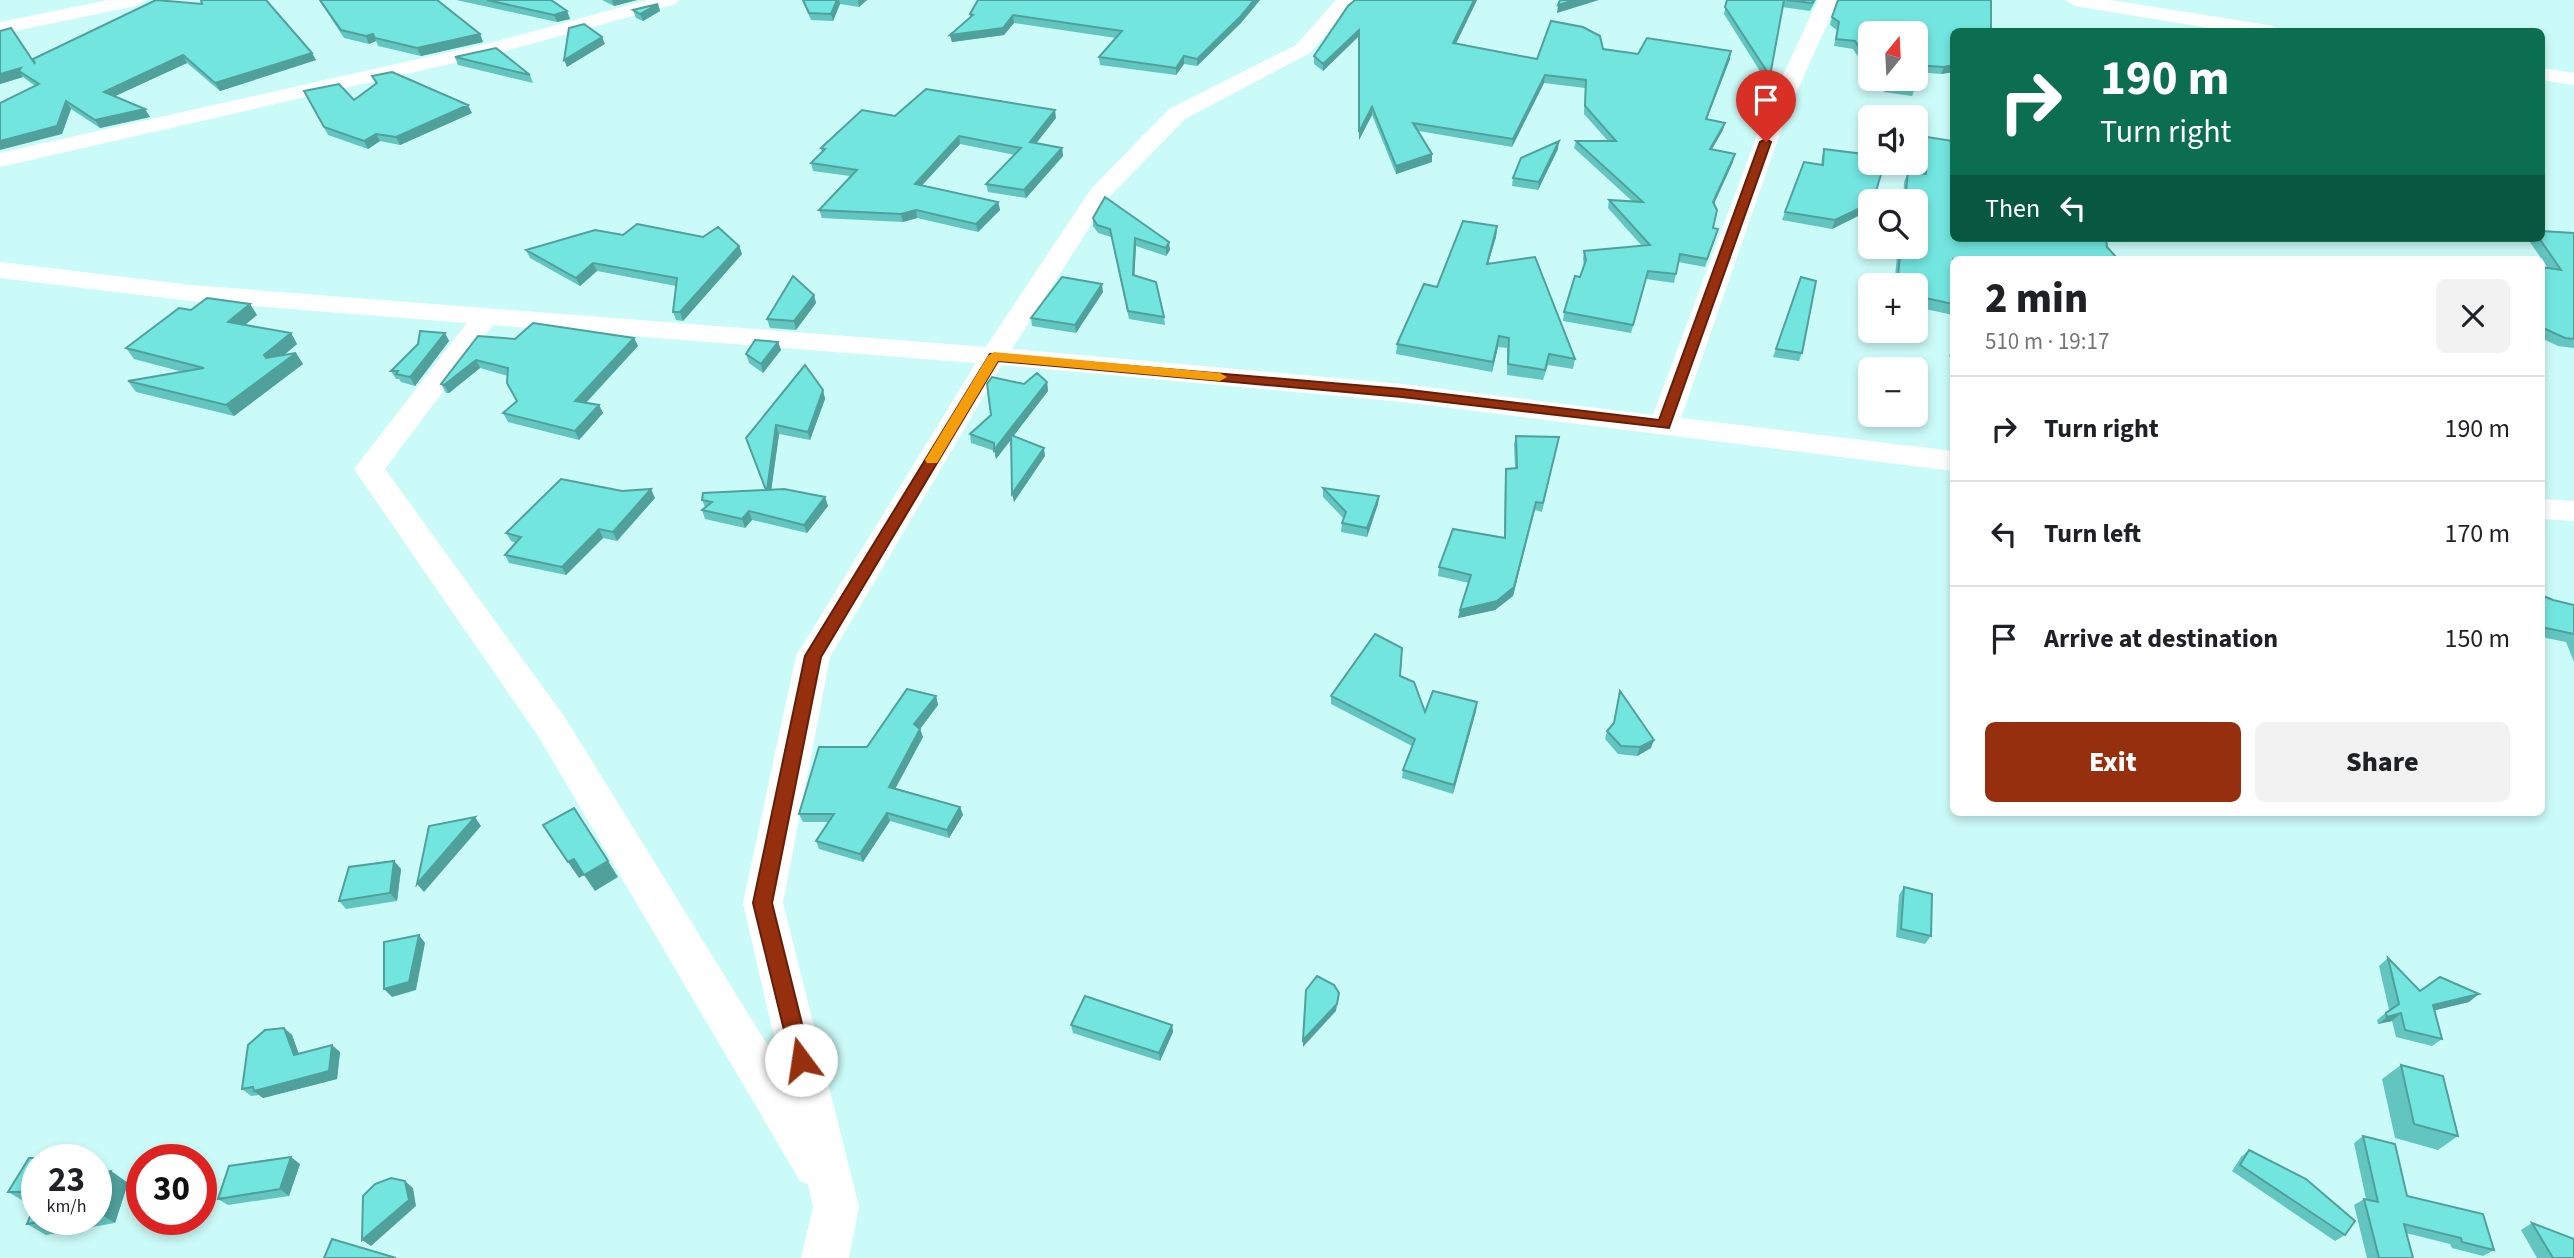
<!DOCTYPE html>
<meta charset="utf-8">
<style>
:root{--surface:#fff;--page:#f2f2f2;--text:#202124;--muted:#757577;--line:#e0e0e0;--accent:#962f0d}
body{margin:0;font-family:"Source Sans 3",sans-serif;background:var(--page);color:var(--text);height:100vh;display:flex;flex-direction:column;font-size:26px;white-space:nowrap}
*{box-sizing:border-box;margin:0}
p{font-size:23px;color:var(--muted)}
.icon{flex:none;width:38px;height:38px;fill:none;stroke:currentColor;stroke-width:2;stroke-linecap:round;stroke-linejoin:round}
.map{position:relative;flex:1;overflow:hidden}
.sheet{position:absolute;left:1950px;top:256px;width:595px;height:560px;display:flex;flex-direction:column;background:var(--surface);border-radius:10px;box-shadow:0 4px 10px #0003}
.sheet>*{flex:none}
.guide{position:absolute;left:1950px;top:28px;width:595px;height:214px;border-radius:10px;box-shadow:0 4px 10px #0003;background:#0b6e4f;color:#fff;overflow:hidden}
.needle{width:46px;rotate:18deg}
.fabs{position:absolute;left:1858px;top:21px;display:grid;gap:14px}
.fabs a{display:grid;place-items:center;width:70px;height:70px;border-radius:10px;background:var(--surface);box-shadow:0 4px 10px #0003;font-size:35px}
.speed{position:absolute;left:21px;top:1144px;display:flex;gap:14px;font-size:35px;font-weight:700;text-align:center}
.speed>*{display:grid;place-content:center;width:91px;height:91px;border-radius:50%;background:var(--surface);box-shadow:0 4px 10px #0003;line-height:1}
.speed small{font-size:18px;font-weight:400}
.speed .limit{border:10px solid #d22;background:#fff;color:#111}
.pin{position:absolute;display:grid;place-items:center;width:60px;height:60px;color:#fff;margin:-72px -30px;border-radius:50% 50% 50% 0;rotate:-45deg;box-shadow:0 0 7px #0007}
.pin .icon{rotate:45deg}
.me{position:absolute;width:77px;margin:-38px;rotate:346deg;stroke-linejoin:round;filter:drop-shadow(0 0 5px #0008)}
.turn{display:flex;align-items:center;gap:24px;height:147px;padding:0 35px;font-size:32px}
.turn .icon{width:91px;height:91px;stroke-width:2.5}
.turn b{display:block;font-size:49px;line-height:60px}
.then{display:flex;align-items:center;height:66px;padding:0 35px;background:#0003;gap:14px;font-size:26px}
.round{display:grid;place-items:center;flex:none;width:74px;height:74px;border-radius:10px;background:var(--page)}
.headline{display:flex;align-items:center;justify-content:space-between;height:119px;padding:0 35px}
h1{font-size:42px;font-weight:800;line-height:52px}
.cta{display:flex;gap:14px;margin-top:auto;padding:14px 35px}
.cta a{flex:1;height:80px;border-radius:10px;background:var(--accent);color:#fff;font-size:28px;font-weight:800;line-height:80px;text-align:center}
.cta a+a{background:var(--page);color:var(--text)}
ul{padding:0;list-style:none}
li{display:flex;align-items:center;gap:21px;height:105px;padding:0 35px;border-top:2px solid var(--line)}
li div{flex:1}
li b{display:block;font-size:26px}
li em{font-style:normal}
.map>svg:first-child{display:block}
</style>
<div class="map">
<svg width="2574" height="1258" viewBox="0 0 2574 1258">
<rect width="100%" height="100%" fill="#cbfbf8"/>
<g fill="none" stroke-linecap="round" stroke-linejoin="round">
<path fill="#fff" fill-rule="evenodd" d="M108,0H146L136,6L0,34V22Z
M647,0H679L676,4L498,53L0,167V153L494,42Z
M1336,0H1356L1310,53L1185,119L1108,198L1012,349L1403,384L1653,415L1764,116L1818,0H1838L1786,116L1681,418L1953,451V471L1403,402L1002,365L830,657L783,903L859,1207L849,1258H801L813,1207L808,1184L800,1181L540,739L354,469L467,323L191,301L0,278V262L191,285L986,347L1091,189L1169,109L1296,45ZM493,325L976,363L796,656L743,903L781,1067L566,719L385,469Z
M2065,0H2111L2273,26L2283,32H2233L2075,6Z
M2541,68L2574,73V85L2541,80Z
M2541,499L2574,501V521L2541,519Z"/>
</g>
<path fill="#63c5c0" d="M319,0H437L480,34L483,42L421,56L378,46L376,41L369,44L344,38Z
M456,0H551L567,11L570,19L557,22Z
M602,0H637L614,6Z
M802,0H867L859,7L840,4L833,21L811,20Z
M978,0H1260L1241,23L1197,66L1184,64L1176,75L1100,65L1099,57L1116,38L1014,23L1004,35L952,42L950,35L970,17V14Z
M1355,0H1477L1456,43L1537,59L1603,49L1638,54L1730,59L1707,119L1723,130L1712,149L1733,162L1714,204L1713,228L1716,237L1705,267L1678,262L1674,283L1646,279L1631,333L1563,321L1564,312L1580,277L1584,266L1583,259L1584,251L1642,246L1608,208L1609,200L1632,201L1574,148L1576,141H1608L1584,114L1585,88L1544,83L1512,147L1419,131L1432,162L1396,174L1372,115L1359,140L1358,37L1323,71L1314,64V56Z
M1727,0H1816L1810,11L1782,7L1768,84L1724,14Z
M658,4L660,11L643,21L636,18L633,10Z
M1832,17L1953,32V72L1941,74L1916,72V33H1871V68L1864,66L1853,49L1834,46L1837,30L1830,25Z
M0,31L35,64L33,59L312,53L316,60L220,91L187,63L115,96L145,109L150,117L100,128L71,109L62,134L35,86L23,77L0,84Z
M455,57L530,75L533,83L458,65Z
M372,76L472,113L400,145L380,141L368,149L328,135L304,91L354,100L376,84Z
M1886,79H1915V88L1912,96L1884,92Z
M895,116L1056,118L1036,143L1062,148L1063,156L1026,198L988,192L986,184L1015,155L960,144L922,185L998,202L1000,210L978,232L917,218L903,222L822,218L819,210L850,176L813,171L811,163L822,152L821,148Z
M1927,137L1953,259V315L1916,307V285H1894L1898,247H1916V201H1903L1904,182L1908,172L1923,174V146Z
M1558,149L1538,190L1512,186L1513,178Z
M1824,149L1870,210L1832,229L1782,220L1785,212L1821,165L1822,157Z
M1093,218L1170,250L1166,256L1136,246L1134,275L1164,317L1165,325L1129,319L1111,237L1098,233L1093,226Z
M1497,226L1496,237L1488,263L1575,359L1573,369L1548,365L1543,380L1507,375V348L1498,347L1492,372L1396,354L1397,344L1437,287Z
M2574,233V348L2558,346L2541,338V267L2548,268L2527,238H2541Z
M623,235L739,246L742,254L683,321L676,320L673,312L676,286L597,271L580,286L530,258L526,250Z
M1103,292L1076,333L1032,326L1031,318Z
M814,295L816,303L796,330L770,328L767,319Z
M250,304L257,315L245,325L291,333L297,344L284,355L296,353L303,364L234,416L136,392L128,381L183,372L134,359L126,348L191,310Z
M445,333L449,341L415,386L401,382L399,379H396L391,371Z
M478,336L515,339L634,338L638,346L586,403L599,405L603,413L579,440L508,422L503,413L517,402L508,376L480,368L449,393H446L441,384Z
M778,342L781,350L763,373L749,363L746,354Z
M1953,346V358L1949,356Z
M1776,349L1802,353L1799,361L1773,357Z
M1047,382L1048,391L1013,436L1045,456L1014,502L1011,440L996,459L995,451L971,443L970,434L1024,384Z
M823,390L825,399L810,440L779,434L771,490L825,497L828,506L807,533L752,520L745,528L705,519L702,510L705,507L702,500L766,490L746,438Z
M1516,436L1559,437L1542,512L1535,510L1513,596L1495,610L1458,618L1469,583L1438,576L1439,567L1504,538L1505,478L1506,469L1515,468L1514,444Z
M1323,488L1379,496L1378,504L1367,537L1341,532L1342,523L1344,519L1323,497Z
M655,498L617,541L603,538L566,575L509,563L505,555L516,543L511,541L506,533Z
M2541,595L2553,600L2574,605V662L2566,642L2541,637Z
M1400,676L1425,712L1476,711L1453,794L1402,778L1403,770L1412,746L1331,704V696Z
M1620,691L1651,748L1637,756L1618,754L1605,739L1607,731L1614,724Z
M936,696L938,705L920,729L923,737L895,788L960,807L963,815L949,838L890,821L863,862L819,849L816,841L828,822H803L799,814L867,747Z
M394,861L401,869L397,901L346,909L339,901Z
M1904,887L1931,936L1925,944L1896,937L1899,895Z
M2388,958L2420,991L2469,1002L2435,1010L2442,1039L2432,1046L2396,1037L2392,1021L2378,1024L2377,1020L2389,1010L2379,966Z
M1071,1025H1172L1173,1032L1160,1061L1073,1033Z
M284,1028L292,1035L299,1054L340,1052L337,1079L263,1098L259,1095L251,1096L242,1089Z
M2401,1065L2458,1136L2438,1150L2395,1138L2382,1079Z
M2363,1136L2407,1196L2494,1250L2483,1256L2452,1248L2450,1244L2406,1233L2413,1258H2367L2354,1205L2364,1199H2366L2354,1143Z
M2249,1150L2345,1235L2335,1241L2232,1171L2241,1157Z
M29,1158H62L66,1160H37V1220H96V1174L111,1171L128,1183L115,1223L46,1235L27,1224L35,1203H27L8,1192Z
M300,1164L289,1196L228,1205L218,1199Z
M2532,1223L2574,1258H2537L2521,1230Z"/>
<path fill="#50a09c" d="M612,0H637L614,6Z
M837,0H839L840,4L833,21L831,14Z
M858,0H867L859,7Z
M1254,0H1260L1241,23L1197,66V59Z
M1474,0H1477L1453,50V43Z
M1575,0H1599L1557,13L1558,5Z
M658,4L660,11L643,21L640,14Z
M567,11L570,19L557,22L554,15Z
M1013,15L1014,23L1004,35L952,42L950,35Z
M1359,30L1358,37L1323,71V64Z
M373,34L376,41L369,44L366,36Z
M480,34L483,42L421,56L417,48Z
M602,37L605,44L567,67L564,60Z
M1731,51L1730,59L1704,126L1706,119Z
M312,53L316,60L220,91L215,83Z
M183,55L187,63L109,99L104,92Z
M1184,56V64L1176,75V68Z
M1953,65V72L1941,74L1944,67Z
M21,68L19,71L23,77L0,84V74Z
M1545,75L1544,83L1512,147L1513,139Z
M66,101L71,109L62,134L0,150V141Z
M468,105L472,113L400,145L396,137Z
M1372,107V115L1359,140V132Z
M145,109L150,117L100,128L95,120Z
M1055,110L1056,118L1031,150L1030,142Z
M1725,123L1723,130L1708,156L1710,149Z
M376,134L380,141L368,149L364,141Z
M959,136L960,144L916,192L915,184Z
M1559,141L1558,149L1538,190L1539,182Z
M1062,148L1063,156L1026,198L1024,190Z
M1432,154V162L1396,174V166Z
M1735,154L1733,162L1711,210L1713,202Z
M998,202L1000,210L978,232L976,224Z
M1871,203L1870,210L1832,229L1835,220Z
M916,210L917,218L903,222L901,214Z
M1497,226L1496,237L1485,274L1487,264Z
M1135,238L1136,246L1134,283L1133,275Z
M1169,242L1170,250L1166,256V248Z
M739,246L742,254L683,321L680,312Z
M593,263L597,271L580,286L576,278Z
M1102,284L1103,292L1076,333L1075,325Z
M814,295L816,303L796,330L794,321Z
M250,304L257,315L235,333L228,322Z
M291,333L297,344L271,366L264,355Z
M445,333L449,341L415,386L410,377Z
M1499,336L1498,347L1492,372L1493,362Z
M634,338L638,346L579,410L575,401Z
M778,342L781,350L763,373L761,364Z
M296,353L303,364L234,416L226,405Z
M476,360L480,368L449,393L444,385Z
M1047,382L1048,391L996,459L994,450Z
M823,390L825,399L810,440L808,432Z
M599,405L603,413L579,440L575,431Z
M776,425L779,434L770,499L767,490Z
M1044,448L1045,456L1014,502L1012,494Z
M651,489L655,498L617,541L613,532Z
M1379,496L1378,504L1367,537V528Z
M825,497L828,506L807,533L804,525Z
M1536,502L1513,596L1495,610L1458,618L1460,610Z
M749,511L752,520L745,528L742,519Z
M599,529L603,538L566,575L562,567Z
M936,696L938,705L917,733L914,724Z
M1477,702L1476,711L1453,794L1454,785Z
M920,729L923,737L892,795L889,787Z
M1654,740L1651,748L1637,756L1640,747Z
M960,807L963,815L949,838L947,830Z
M887,813L890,821L863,862L860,854Z
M475,817L481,826L424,892L417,884Z
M574,859L608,861L618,877L595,891L584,875L579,878L568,862Z
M394,861L401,869L397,901L390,893Z
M419,935L425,943L416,990L392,997L384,989Z
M1339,993L1336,1011L1303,1047V1040Z
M2479,994L2469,1002L2424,1013L2433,1005Z
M2401,1013L2392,1021L2378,1024L2387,1017Z
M1172,1025L1173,1032L1160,1061L1159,1053Z
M284,1028L292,1035L302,1063L294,1055Z
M332,1045L340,1052L337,1079L263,1098L254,1091Z
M291,1157L300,1164L289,1196L280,1189Z
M111,1171L128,1183L115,1223L96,1211Z
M405,1181L413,1188L416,1206L371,1246L362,1240Z"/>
<path fill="#73e5df" stroke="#50a09c" stroke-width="2" d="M156,0L202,4L201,0H266L312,53L215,83L183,55L104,92L145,109L95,120L66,101L57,126L0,141V103L39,84L19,71L21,68L0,74V31L11,28L35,64L33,59Z
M320,0H437L480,34L417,48L375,38L373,34L366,36L341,30Z
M487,0H551L567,11L554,15Z
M803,0H837L831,14L809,13Z
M978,0H1254L1241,16L1197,59L1184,56L1176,68L1099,57L1122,31L1013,15L1003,28L950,35L973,15L970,14Z
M1355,0H1474L1453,43L1537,59L1551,21L1583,27L1600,36L1603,49L1638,54L1647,38L1731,51L1706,119L1725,123L1710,149L1735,154L1713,202L1717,210L1713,228L1718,229L1707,259L1680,254L1676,274L1648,271L1633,325L1564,312L1575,276L1580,277L1586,260L1584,251L1650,245L1609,200L1643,202L1576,141H1616L1585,106L1586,80L1545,75L1513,139L1413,123L1432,154L1396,166L1372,107L1359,132V30L1323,64L1314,56L1348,6Z
M1560,0H1575L1558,5Z
M1727,0H1784L1770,76L1725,7Z
M1786,0H1814L1812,3Z
M1838,0H1991V32H1953V65L1944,67L1916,65V33H1871V60L1866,58L1855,41L1836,39L1839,22L1832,17Z
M658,4L640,14L633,10Z
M584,24L602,37L564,60L569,28Z
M496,48L530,75L455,57Z
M392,72L468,105L396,137L376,134L364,141L324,127L304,91L339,84L354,100L377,83L372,76Z
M1887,79H1915V88L1886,84Z
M926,89L1055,110L1030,142L1062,148L1024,190L986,184L1021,148L959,136L915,184L998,202L976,224L916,210L901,214L819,210L857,170L811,163L825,149L821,148L862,110L895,116Z
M1927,137L1953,141V238H2106L2107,247L2117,258L1953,259V304L1916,296V285H1897L1901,247H1916V201H1905L1908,172L1926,174Z
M1559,141L1539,182L1513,178L1521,158Z
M1824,149L1871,155V170L1882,171L1873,201H1871V203L1835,220L1785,212L1804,162L1823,165Z
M1105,197L1169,242L1166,248L1135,238L1133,275L1156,282L1164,317L1128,311L1110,229L1097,225L1093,218Z
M1463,221L1497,226L1487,264L1535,257L1575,359L1549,354L1545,370L1508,364L1509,338L1499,336L1493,362L1397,344L1424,284L1437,287Z
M637,224L703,237L718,227L739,246L680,312H673L677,278L593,263L576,278L526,250L595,230L623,235Z
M2541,231L2574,233V339L2565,338L2541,327V267L2561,270L2539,238H2541Z
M793,276L814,295L794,321L767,319Z
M1062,277L1102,284L1075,325L1031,318Z
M1801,277L1816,281L1802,353L1776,349Z
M207,298L250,304L228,322L291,333L264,355L266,358L296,353L226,405L128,381L204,368L126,348L179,308L191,310Z
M533,323L634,338L575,401L599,405L575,431L503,413L517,401L507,383L508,368L476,360L444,385L441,384L478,336L515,339Z
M420,331L445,333L410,377L396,374L398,371H391L418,344Z
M755,340L778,342L761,364L746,354Z
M805,365L823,390L808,432L776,425L767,490L784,489L825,497L804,525L749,511L742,519L702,510L712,502L702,500L703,493L766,490L746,438Z
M1037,373L1047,382L994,450V443L970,434L991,415L987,384L992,377L1024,384Z
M1011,435L1044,448L1012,494Z
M1516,436L1559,437L1543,503L1536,502L1514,587L1497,601L1460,610L1471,575L1439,567L1453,529L1505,538L1506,469L1517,468Z
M561,479L622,491L651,489L613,532L599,529L562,567L505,555L521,537L506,533Z
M1323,488L1379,496L1367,528L1342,523L1346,512Z
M2541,595L2553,600L2574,605V634L2541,627Z
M1375,634L1402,648L1400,676L1414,682L1425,712L1433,691L1477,702L1454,785L1403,770L1415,739L1331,696Z
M907,689L936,696L914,724L920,729L889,787L960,807L947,830L887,813L860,854L816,841L834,814H799L819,747H867Z
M1620,691L1654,740L1640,747L1621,746L1607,731L1614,723Z
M574,808L608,861L584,875L574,859L568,862L543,825Z
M475,817L417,884L429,826Z
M394,861L390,893L339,901L349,867Z
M1904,887L1932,894L1931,936L1901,929Z
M419,935L409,982L384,989V942Z
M2388,958L2420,991L2440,977L2479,994L2433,1005L2442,1039L2405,1030L2401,1013L2387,1017L2386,1013L2399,1004Z
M1317,976L1334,985L1339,993L1337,1004L1303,1040L1306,990Z
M1085,996L1172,1025L1159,1053L1071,1025Z
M284,1028L294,1055L332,1045L329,1071L254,1091L253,1087L242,1089L248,1045L265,1030Z
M2401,1065L2443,1076L2458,1136L2414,1124Z
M2363,1136L2395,1144L2407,1196L2483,1214L2494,1250L2462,1242L2461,1238L2404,1224L2413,1258H2379L2364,1199L2378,1202Z
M2249,1150L2306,1179L2355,1221L2345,1235L2240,1165Z
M291,1157L280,1189L218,1199L229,1166Z
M29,1158H62L61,1160H37V1192H8Z
M111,1171L96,1211V1174Z
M391,1178L405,1181L409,1200L362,1240L363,1196L375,1184Z
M37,1199V1220H49L27,1224Z
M2532,1223L2574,1239V1258H2553Z
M332,1239L396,1258H324Z"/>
<path fill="#962f0d" stroke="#621f08" stroke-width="2" d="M1766,139L1771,142L1669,428L1402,397L998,361L821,657L772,903L811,1060L808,1067L801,1070L793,1067L753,903L805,656L990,354L1402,389L1659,420L1760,142Z"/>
<path fill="#f59e0b" d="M994,352L1220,373L1227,377L1220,381L998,361L937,463H927L925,460L988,356Z"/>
</svg>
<div class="fabs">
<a><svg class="needle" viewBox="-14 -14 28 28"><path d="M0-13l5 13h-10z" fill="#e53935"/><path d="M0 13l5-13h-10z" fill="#757577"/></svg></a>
<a><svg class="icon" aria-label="sound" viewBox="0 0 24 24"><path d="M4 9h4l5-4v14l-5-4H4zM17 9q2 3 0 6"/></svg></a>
<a><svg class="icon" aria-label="search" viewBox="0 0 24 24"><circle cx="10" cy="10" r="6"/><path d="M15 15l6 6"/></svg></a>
<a>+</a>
<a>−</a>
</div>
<div class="speed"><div>23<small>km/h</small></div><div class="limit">30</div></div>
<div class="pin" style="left:1766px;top:142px;background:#d93025"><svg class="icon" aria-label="arrive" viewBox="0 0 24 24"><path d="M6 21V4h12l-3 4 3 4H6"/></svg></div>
<svg class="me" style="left:801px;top:1060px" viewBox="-20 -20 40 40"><circle r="19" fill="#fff"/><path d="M0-13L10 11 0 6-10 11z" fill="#962f0d"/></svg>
<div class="guide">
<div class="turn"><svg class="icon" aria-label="right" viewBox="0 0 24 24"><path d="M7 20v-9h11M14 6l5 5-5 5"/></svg><div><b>190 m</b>Turn right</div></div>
<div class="then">Then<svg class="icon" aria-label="left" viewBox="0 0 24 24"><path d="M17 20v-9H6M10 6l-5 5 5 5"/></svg></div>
</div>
<section class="sheet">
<div class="headline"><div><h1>2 min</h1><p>510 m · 19:17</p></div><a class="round"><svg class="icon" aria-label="close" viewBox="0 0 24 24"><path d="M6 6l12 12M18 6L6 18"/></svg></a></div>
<ul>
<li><svg class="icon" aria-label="right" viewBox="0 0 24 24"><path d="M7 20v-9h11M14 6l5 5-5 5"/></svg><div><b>Turn right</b></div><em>190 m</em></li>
<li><svg class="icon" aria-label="left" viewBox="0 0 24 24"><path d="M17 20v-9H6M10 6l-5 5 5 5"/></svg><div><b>Turn left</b></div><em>170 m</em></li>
<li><svg class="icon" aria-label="arrive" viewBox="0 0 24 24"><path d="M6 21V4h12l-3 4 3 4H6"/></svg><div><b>Arrive at destination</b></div><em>150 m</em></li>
</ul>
<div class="cta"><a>Exit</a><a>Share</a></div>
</section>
</div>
